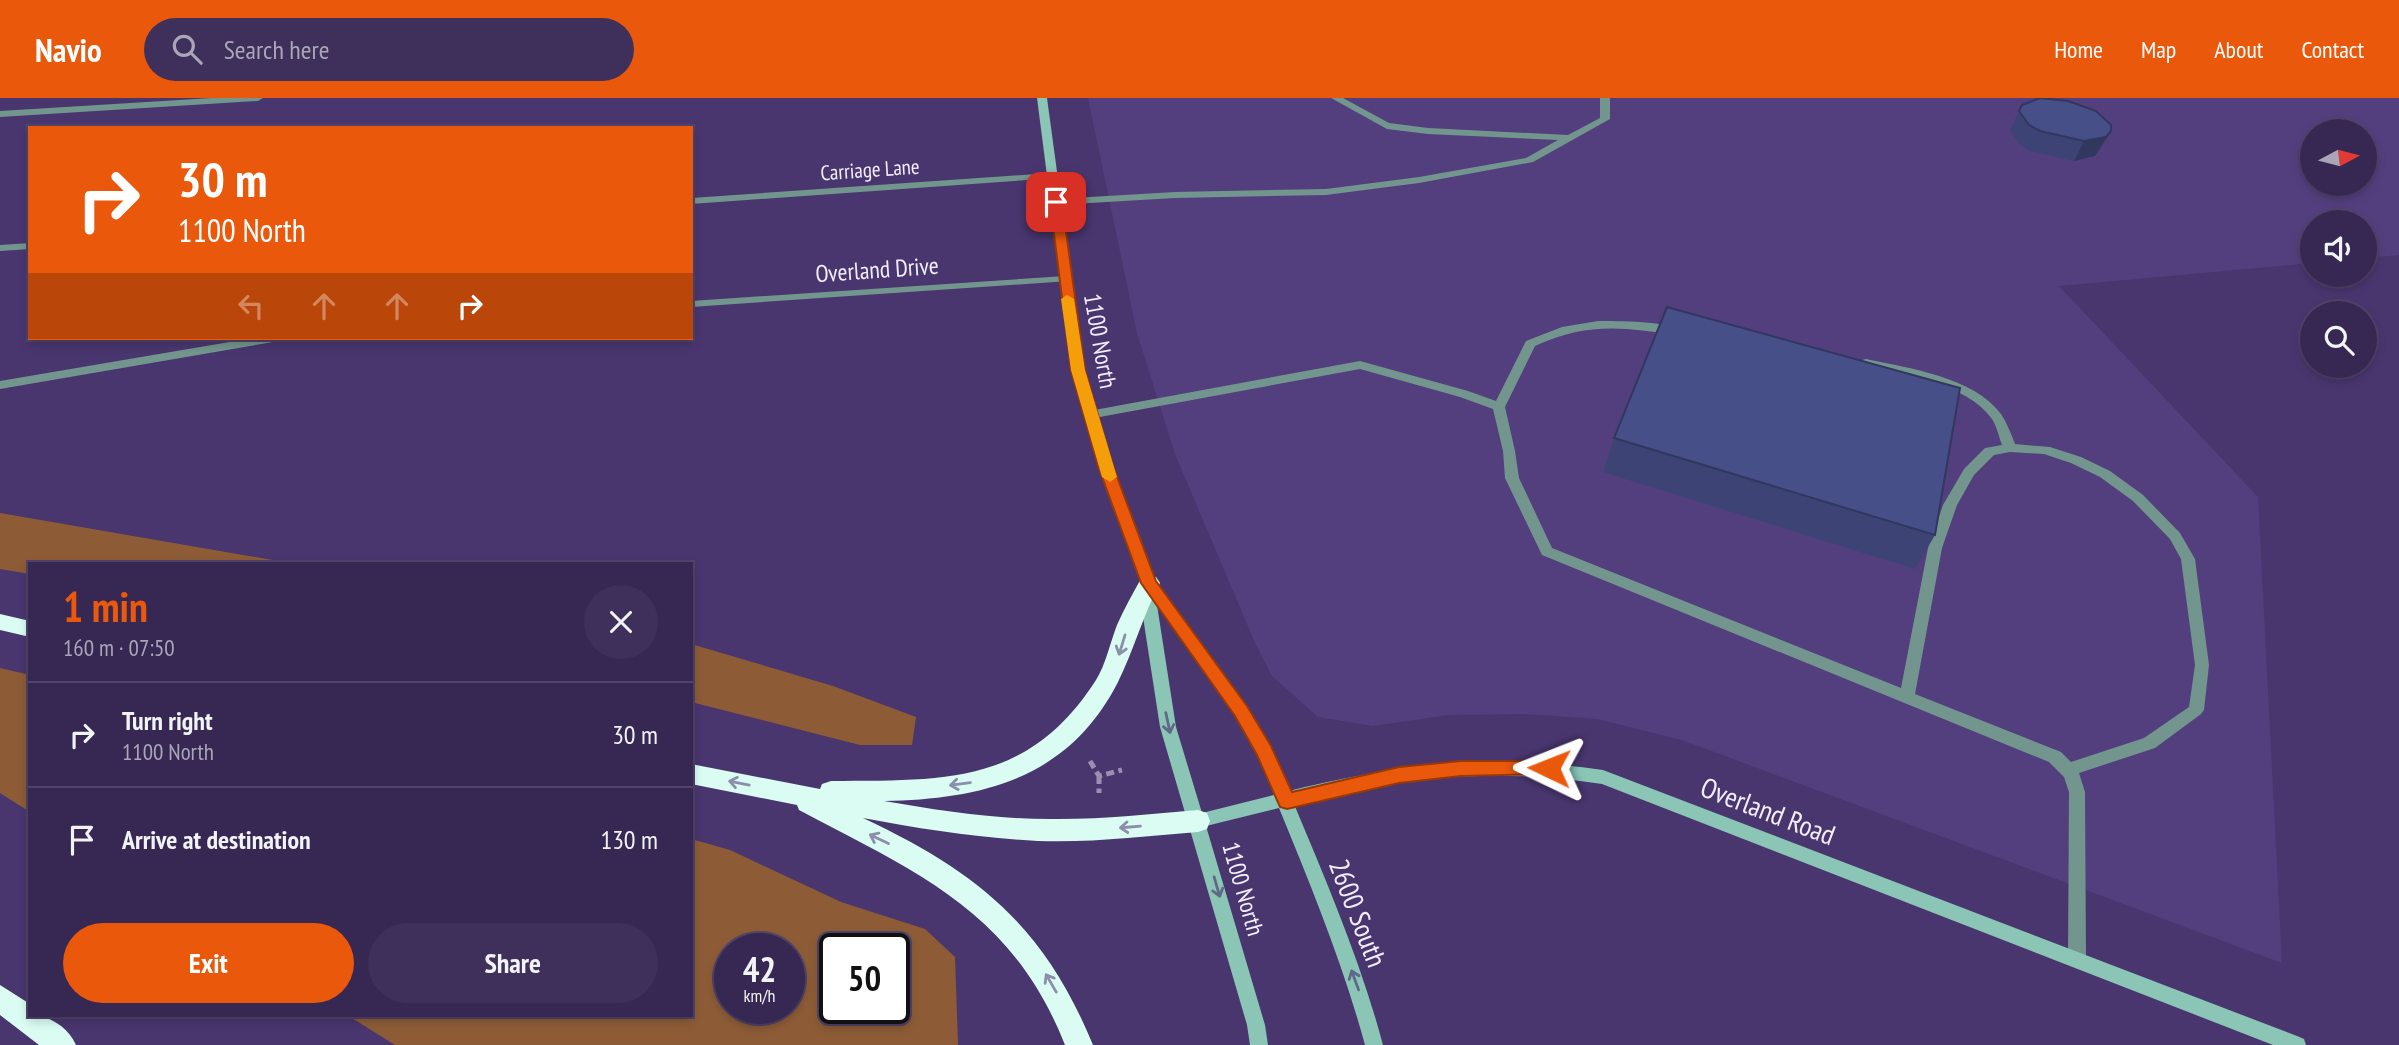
<!DOCTYPE html>
<meta charset="utf-8">
<style>
:root{--surface:#372853;--page:#3e305a;--text:#f1f3f6;--muted:#aaa6b8;--line:#51446a;--accent:#ea580c}
body{margin:0;font-family:"PT Sans Narrow",sans-serif;background:var(--page);color:var(--text);height:100vh;display:flex;flex-direction:column;font-size:26px;white-space:nowrap}
*{box-sizing:border-box;margin:0}
p{font-size:23px;color:var(--muted)}
.icon{flex:none;width:38px;height:38px;fill:none;stroke:currentColor;stroke-width:2;stroke-linecap:round;stroke-linejoin:round}
.map{position:relative;flex:1;overflow:hidden}
.sheet{position:absolute;left:28px;top:464px;width:665px;height:455px;display:flex;flex-direction:column;background:var(--surface);border-radius:0px;box-shadow:0 4px 10px #0003,0 0 0 2px var(--line)}
.sheet>*{flex:none}
.top-card{position:absolute;left:28px;top:28px;width:665px;height:214px;border-radius:0px;box-shadow:0 4px 10px #0003,0 0 0 2px var(--line);background:#ea580c;color:#fff;overflow:hidden}
.needle{width:46px;rotate:83deg}
.controls{position:absolute;left:2300px;top:21px;display:grid;gap:14px}
.controls a{display:grid;place-items:center;width:77px;height:77px;border-radius:50%;background:var(--surface);box-shadow:0 4px 10px #0003,0 0 0 2px var(--line);font-size:35px}
.speed{position:absolute;left:714px;top:835px;display:flex;gap:14px;font-size:35px;font-weight:700;text-align:center}
.speed>*{display:grid;place-content:center;width:91px;height:91px;border-radius:50%;background:var(--surface);box-shadow:0 4px 10px #0003,0 0 0 2px var(--line);line-height:1}
.speed small{font-size:18px;font-weight:400}
.speed .limit{border:4px solid #111;border-radius:10px;background:#fff;color:#111}
.pin{position:absolute;display:grid;place-items:center;width:60px;height:60px;color:#fff;margin:-30px;border-radius:14px;box-shadow:0 4px 10px #0006}
.me{position:absolute;width:77px;margin:-38px;rotate:272deg;stroke-linejoin:round;filter:drop-shadow(0 0 5px #0008)}
.turn{display:flex;align-items:center;gap:24px;height:147px;padding:0 35px;font-size:32px}
.turn .icon{width:91px;height:91px;stroke-width:2.5}
.turn b{display:block;font-size:49px;line-height:60px}
.lanes{display:flex;align-items:center;height:66px;padding:0 35px;background:#0003;justify-content:center;gap:35px;direction:ltr}
.lanes .off{opacity:.35}
.round{display:grid;place-items:center;flex:none;width:74px;height:74px;border-radius:37px;background:var(--page)}
.headline{display:flex;align-items:center;justify-content:space-between;height:119px;padding:0 35px}
h1{font-size:42px;font-weight:800;line-height:52px;color:var(--accent)}
.cta{display:flex;gap:14px;margin-top:auto;padding:14px 35px}
.cta a{flex:1;height:80px;border-radius:42px;background:var(--accent);color:#fff;font-size:28px;font-weight:800;line-height:80px;text-align:center}
.cta a+a{background:var(--page);color:var(--text)}
ul{padding:0;list-style:none}
li{display:flex;align-items:center;gap:21px;height:105px;padding:0 35px;border-top:2px solid var(--line)}
li div{flex:1}
li b{display:block;font-size:26px}
li em{font-style:normal}
header{display:flex;align-items:center;gap:42px;box-sizing:border-box;height:98px;padding:0 35px;background:var(--accent);color:#fff}
header strong{font-size:33px}
nav{display:flex;gap:38px;margin-inline-start:auto;font-size:24px}
.search{width:490px;height:63px;background:var(--page);display:flex;align-items:center;gap:18px;box-sizing:border-box;padding:0 24px;border-radius:38px;color:var(--muted);font-size:26px}
.map>svg:first-child{display:block}
</style>
<header>
<strong>Navio</strong>
<div class="search"><svg class="icon" aria-label="search" viewBox="0 0 24 24"><circle cx="10" cy="10" r="6"/><path d="M15 15l6 6"/></svg>Search here</div>
<nav><a>Home</a><a>Map</a><a>About</a><a>Contact</a></nav>
</header>
<div class="map">
<svg width="2399" height="947" viewBox="0 0 2399 947">
<rect width="100%" height="100%" fill="#49366f"/>
<path fill="#533f7e" fill-rule="evenodd" d="M1088,0H2399V157L2364,160V124H2312V165L2059,188L2258,399L2282,865L1682,642L1598,621L1523,616L1448,617L1373,628L1318,619L1272,578L1256,547L1175,356L1137,235ZM2312,33H2364V86H2312Z"/>
<path fill="#8d5c37" fill-rule="evenodd" d="M0,415L290,465L30,466V476L0,471Z
M691,546L833,588L916,619L912,647H860L691,604Z
M0,570L30,577V714L0,695Z
M691,741L730,752L841,804L925,831L955,859L958,947H395L347,917H691ZM730,850H789V910H730ZM835,850H894V910H835Z"/>
<g fill="none" stroke-linecap="round" stroke-linejoin="round">
<path stroke="#9a8eb3" stroke-width="5" stroke-dasharray="8 4.5" stroke-linecap="butt" d="M1090,663L1099,678L1122,672
M1099,678V695"/>
<path fill="#72968d" fill-rule="evenodd" d="M212,0H263L258,3L0,19V13Z
M1331,0H1343L1389,25L1428,30L1568,37L1600,20V0H1610V21L1533,64L1419,85L1326,97L1175,100L1056,107L1051,104L1056,101L1175,94L1326,91L1419,79L1526,60L1558,42L1428,36L1387,31Z
M1052,75L1057,78L1056,80L691,106V100Z
M30,145V151L0,153V147Z
M1598,223C1616,223 1670,223 1683,233L1677,237C1622,229 1587,224 1535,248L1505,309L1515,353L1519,380L1552,450L1901,590L1928,450L1943,407L1964,371L1985,350L2002,347C1999,339 1997,329 1992,321C1966,284 1902,278 1862,268L1860,265L1862,262L1866,261C1908,270 1974,279 2001,316C2007,325 2011,336 2015,346L2050,349L2081,359L2110,373L2143,397L2180,435L2195,461L2209,567L2204,612L2201,616L2155,650L2079,675L2085,694L2086,861L2083,867L2077,869L2071,867L2068,861L2069,694L2064,679L2049,664L1542,457L1505,380L1503,353L1493,311L1460,299L1360,271L1089,321L1083,317L1089,313L1360,263L1468,293L1496,303L1526,243L1562,229ZM2010,354L2044,356L2071,365L2100,379L2133,403L2170,441L2181,461L2195,567L2189,609L2144,640L2071,664L2061,654L1915,596L1942,450L1957,407L1974,377L1994,357Z"/>
<path fill="#72968d" fill-rule="evenodd" d="M1065,178L1071,181L1069,183L691,209V203Z
M253,240H279L273,244L0,291V283Z"/>
<path fill="#8ac5b5" fill-rule="evenodd" d="M1037,0H1047L1084,272L1112,368L1155,483L1246,609L1270,648L1289,693C1399,666 1490,656 1603,672L2297,938L2304,941L2306,947H2273L1602,686C1492,669 1402,679 1294,706C1327,785 1361,864 1383,947H1365C1343,866 1311,788 1279,710L1206,728L1265,927L1268,947H1250L1247,927L1160,629L1143,519V487L1100,368L1072,272ZM1157,507L1236,617L1257,655L1274,697L1202,715L1176,629Z"/>
<path fill="#dafcf2" fill-rule="evenodd" d="M1149,477L1156,479L1160,485C1143,517 1134,552 1118,584C1069,680 984,701 884,703C942,713 1001,722 1059,721C1106,721 1152,716 1198,712L1207,715L1210,723L1207,731L1198,734C1145,738 1091,745 1038,743C979,740 921,731 863,720C978,774 1044,828 1093,947H1065C1012,813 918,775 799,712L797,707L691,686V666L820,691L822,686L831,683C944,682 1028,688 1096,582C1106,566 1110,545 1117,527C1124,511 1133,495 1142,479Z
M0,516L30,523V539L0,532Z
M0,887L30,906V917C49,917 68,929 76,947H39L0,917Z"/>
</g>
<path fill="#3d4475" d="M2022,7L2111,33L2095,58L2074,63L2030,53L2019,46L2010,32Z
M1614,340L1935,437L1915,471L1603,374Z"/>
<path fill="#32375f" d="M2111,33L2095,58L2074,63L2084,43Z"/>
<path fill="#474f88" stroke="#32375f" stroke-width="2" d="M2040,0L2068,3L2096,13L2111,27V33L2106,39L2084,43L2040,33L2029,27L2019,13L2022,7Z
M1667,209L1960,290L1935,437L1614,340Z"/>
<defs><path id="oneway-shaft" d="M-6 0H5M1.5-3L5.5 0L1.5 3" fill="none" stroke-width="1.6" stroke-linecap="round" stroke-linejoin="round" transform="scale(1.75)"/></defs>
<g stroke="#8a8faa">
<use href="#oneway-shaft" transform="translate(1122 547) rotate(107)"/>
<use href="#oneway-shaft" transform="translate(739 685) rotate(-169)"/>
<use href="#oneway-shaft" transform="translate(960 686) rotate(172)"/>
<use href="#oneway-shaft" transform="translate(1130 729) rotate(175)"/>
<use href="#oneway-shaft" transform="translate(879 741) rotate(-154)"/>
<use href="#oneway-shaft" transform="translate(1051 885) rotate(-120)"/>
</g>
<g stroke="#606888">
<use href="#oneway-shaft" transform="translate(1168 625) rotate(78)"/>
<use href="#oneway-shaft" transform="translate(1217 789) rotate(74)"/>
<use href="#oneway-shaft" transform="translate(1355 882) rotate(-110)"/>
</g>
<path fill="#ea580c" stroke="#983908" stroke-width="2" d="M1056,101L1062,104L1085,272L1113,368L1156,483L1247,608L1271,648L1292,694L1399,669L1461,663H1549L1555,665L1558,670L1555,676L1461,678L1399,685L1287,711L1280,709L1257,657L1235,618L1141,485L1098,368L1071,272L1050,104Z"/>
<path fill="#f59e0b" d="M1067,197L1074,201L1085,272L1117,379L1110,384L1102,379L1071,272L1061,201Z"/>
<g text-anchor="middle" stroke-width="5" stroke-linejoin="round" paint-order="stroke">
<g font-size="21" fill="#f1edfb" stroke="#49366f">
<text transform="translate(870 72) rotate(-4)" y="7">Carriage Lane</text>
</g>
<g font-size="24" fill="#f1edfb" stroke="#49366f">
<text transform="translate(877 172) rotate(-4)" y="8">Overland Drive</text>
<text transform="translate(1100 243) rotate(80)" y="8">1100 North</text>
<text transform="translate(1243 791) rotate(74)" y="8">1100 North</text>
</g>
<g font-size="28" fill="#f1edfb" stroke="#49366f">
<text transform="translate(1768 713) rotate(21)" y="10">Overland Road</text>
<text transform="translate(1358 815) rotate(69)" y="10">2600 South</text>
</g>
</g>
</svg>
<div class="controls">
<a><svg class="needle" viewBox="-14 -14 28 28"><path d="M0-13l5 13h-10z" fill="#e53935"/><path d="M0 13l5-13h-10z" fill="#aaa6b8"/></svg></a>
<a><svg class="icon" aria-label="sound" viewBox="0 0 24 24"><path d="M4 9h4l5-4v14l-5-4H4zM17 9q2 3 0 6"/></svg></a>
<a><svg class="icon" aria-label="search" viewBox="0 0 24 24"><circle cx="10" cy="10" r="6"/><path d="M15 15l6 6"/></svg></a>
</div>
<div class="speed"><div>42<small>km/h</small></div><div class="limit">50</div></div>
<div class="pin" style="left:1056px;top:104px;background:#d93025"><svg class="icon" aria-label="arrive" viewBox="0 0 24 24"><path d="M6 21V4h12l-3 4 3 4H6"/></svg></div>
<svg class="me" style="left:1549px;top:670px" viewBox="-20 -20 40 40"><path d="M0-17L14 15 0 8-14 15z" fill="#ea580c" stroke="#fff" stroke-width="4"/></svg>
<div class="top-card">
<div class="turn"><svg class="icon" aria-label="right" viewBox="0 0 24 24"><path d="M7 20v-9h11M14 6l5 5-5 5"/></svg><div><b>30 m</b>1100 North</div></div>
<div class="lanes"><svg class="icon off" aria-label="left" viewBox="0 0 24 24"><path d="M17 20v-9H6M10 6l-5 5 5 5"/></svg><svg class="icon off" aria-label="ahead" viewBox="0 0 24 24"><path d="M12 20V5M6 11l6-6 6 6"/></svg><svg class="icon off" aria-label="ahead" viewBox="0 0 24 24"><path d="M12 20V5M6 11l6-6 6 6"/></svg><svg class="icon" aria-label="right" viewBox="0 0 24 24"><path d="M7 20v-9h11M14 6l5 5-5 5"/></svg></div>
</div>
<section class="sheet">
<div class="headline"><div><h1>1 min</h1><p>160 m · 07:50</p></div><a class="round"><svg class="icon" aria-label="close" viewBox="0 0 24 24"><path d="M6 6l12 12M18 6L6 18"/></svg></a></div>
<ul>
<li><svg class="icon" aria-label="right" viewBox="0 0 24 24"><path d="M7 20v-9h11M14 6l5 5-5 5"/></svg><div><b>Turn right</b><p>1100 North</p></div><em>30 m</em></li>
<li><svg class="icon" aria-label="arrive" viewBox="0 0 24 24"><path d="M6 21V4h12l-3 4 3 4H6"/></svg><div><b>Arrive at destination</b></div><em>130 m</em></li>
</ul>
<div class="cta"><a>Exit</a><a>Share</a></div>
</section>
</div>
